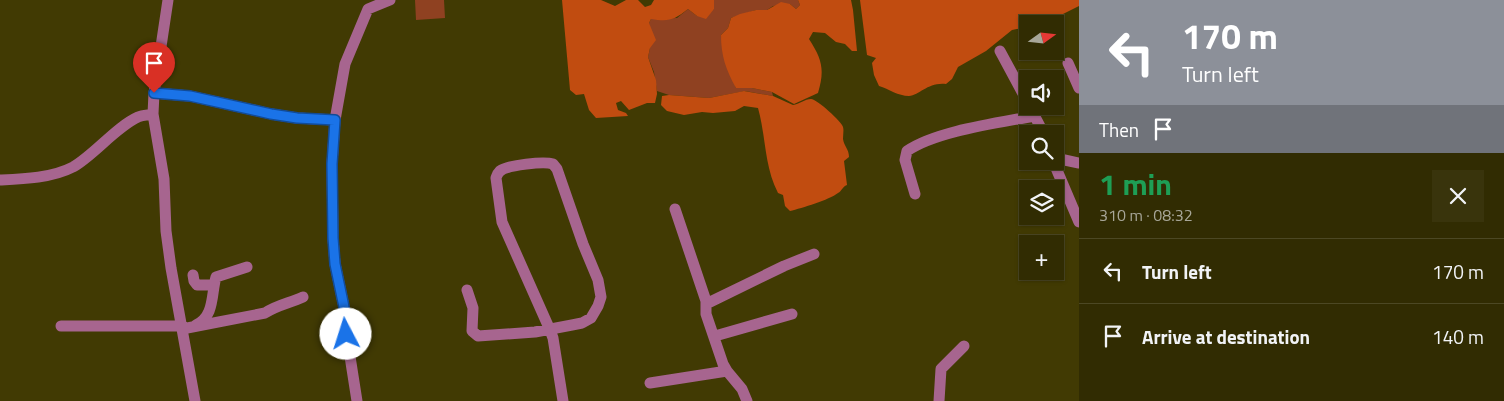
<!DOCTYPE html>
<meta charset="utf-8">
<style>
:root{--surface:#312c02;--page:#39340c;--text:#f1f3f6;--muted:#a8a799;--line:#4c4824}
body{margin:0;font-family:"Titillium Web",sans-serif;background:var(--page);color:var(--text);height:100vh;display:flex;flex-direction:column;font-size:19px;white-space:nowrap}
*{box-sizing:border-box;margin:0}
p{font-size:16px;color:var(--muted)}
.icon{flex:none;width:28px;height:28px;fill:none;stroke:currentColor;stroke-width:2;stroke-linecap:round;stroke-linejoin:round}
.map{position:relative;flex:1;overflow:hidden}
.side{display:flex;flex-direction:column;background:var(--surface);width:425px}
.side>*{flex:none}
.top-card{background:#8c9099;color:#fff;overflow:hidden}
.needle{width:32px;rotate:75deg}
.tools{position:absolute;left:1019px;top:15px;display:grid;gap:10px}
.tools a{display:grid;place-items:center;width:45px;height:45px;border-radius:0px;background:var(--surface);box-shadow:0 1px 4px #0004,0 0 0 1px var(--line);font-size:25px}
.pin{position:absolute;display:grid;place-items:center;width:42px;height:42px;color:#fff;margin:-51px -21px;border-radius:50% 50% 50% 0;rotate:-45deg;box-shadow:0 0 5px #0007}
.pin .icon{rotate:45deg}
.me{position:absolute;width:55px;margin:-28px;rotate:355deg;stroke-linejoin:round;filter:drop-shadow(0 0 4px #0008)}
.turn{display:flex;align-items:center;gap:18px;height:105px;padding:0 20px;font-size:22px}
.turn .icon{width:65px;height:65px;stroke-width:2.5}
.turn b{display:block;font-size:35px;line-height:42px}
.then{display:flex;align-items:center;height:48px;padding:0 20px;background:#0003;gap:10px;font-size:19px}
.round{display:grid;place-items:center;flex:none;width:52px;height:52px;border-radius:0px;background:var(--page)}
.headline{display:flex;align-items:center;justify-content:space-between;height:85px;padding:0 20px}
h1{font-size:30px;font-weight:700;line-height:38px;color:#1e9e55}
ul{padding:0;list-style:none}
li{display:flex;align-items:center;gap:15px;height:65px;padding:0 20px;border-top:1px solid var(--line)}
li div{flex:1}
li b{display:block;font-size:19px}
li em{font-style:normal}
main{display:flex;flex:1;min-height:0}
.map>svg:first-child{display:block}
</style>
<main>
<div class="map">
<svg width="1079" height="401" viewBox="0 0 1079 401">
<rect width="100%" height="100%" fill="#413a03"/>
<path fill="#8f4121" d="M415,0H444L445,18L416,20Z
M714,0H798L800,5L796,9L790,4L773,6L767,10H756L731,18L728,28L721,35L736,88H752L772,92L773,96L745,91L709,98L669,95L657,91L654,72L648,57L650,48L649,23L651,19L677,18L688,9L697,16L714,9Z"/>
<path fill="#c14c10" d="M562,0H601L615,6L626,0H638L645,7L651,5L654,0H714V9L706,19L697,16L688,9C674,20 669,22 651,19L649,23L656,40L650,48L648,57L656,80L657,94L655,103H647L629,110L621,101L616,103L618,110L626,113L628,116L596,118L589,110L584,94L576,95L570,90Z
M798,0H851L853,10L857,51H852L845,44L836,42L825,33L813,32L809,39C822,59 825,70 818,93L794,104L772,92L752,88H736C726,70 721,56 721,35L728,28L731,18L740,14L756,10H767L781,2L790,4L796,9L800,5Z
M860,0H1079V6L1057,17L1040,16L1035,19V24H1028L1027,33L1022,28L1012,30L986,51L958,67L952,79L946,84C928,82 920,95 909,96C898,96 889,89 879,86L874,75L872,63L876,58L867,55Z
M744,91L773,96L793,105C799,104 805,99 811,99C817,99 842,122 843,127C844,130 843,135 843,139C844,146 849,149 849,157L844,161L847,185C842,187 842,191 838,193C829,200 802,208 790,211L785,206L783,195L778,193C764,166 766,136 758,108L744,106L735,111L713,113L702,112L684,115L667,111L661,105L662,96L669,95L709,98Z"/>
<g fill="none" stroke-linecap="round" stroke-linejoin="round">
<path stroke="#a7658f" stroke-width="11" d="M168,0L154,93L153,114L164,179L166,231L171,268L195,401
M1000,51L1028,103
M1068,63L1079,88
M154,93L190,96L271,114L297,118L335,120
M1032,111L1044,134
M1056,154L1060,159L1079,163
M1060,159L1056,168L1079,222
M0,180C23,179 52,178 73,167C94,155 116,127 138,117C143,115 149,115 153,114
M915,194L905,160L907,151C936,131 998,123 1034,116
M675,209L706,301V314L723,364L727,371L742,389L747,401
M193,275L194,281L197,285H214
M467,290L473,308L472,331L478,336L535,332L572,325L582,323L591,318L598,306L601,297L598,280L583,244L557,169L553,164C544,161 508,165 500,171C497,174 497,175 496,178L502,222L550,330L553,338L563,401
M706,304L784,266L814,254
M196,325C215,316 211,294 216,277L247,267
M61,326H181
M182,329L265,313C277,305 290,303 303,297
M715,336L792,314
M650,383L727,371
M357,401L349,350L344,307L335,264L333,238L332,164L335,120L345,64L368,9L390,0
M939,401L941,369L964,346"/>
</g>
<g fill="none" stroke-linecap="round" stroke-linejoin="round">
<defs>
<path id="route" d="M154,93L190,96L271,114L297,118L335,120L332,164L333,238L335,264L344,307L346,334"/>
</defs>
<use href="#route" stroke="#114b97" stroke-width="12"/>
<use href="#route" stroke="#1a73e8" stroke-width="9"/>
</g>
</svg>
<div class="tools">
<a><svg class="needle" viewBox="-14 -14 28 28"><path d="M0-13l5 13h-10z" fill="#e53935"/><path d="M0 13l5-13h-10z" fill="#a8a799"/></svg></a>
<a><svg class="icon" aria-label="sound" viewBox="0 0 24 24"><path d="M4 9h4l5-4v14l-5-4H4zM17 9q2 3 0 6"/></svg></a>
<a><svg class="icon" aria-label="search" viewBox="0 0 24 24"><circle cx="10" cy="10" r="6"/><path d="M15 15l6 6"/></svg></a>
<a><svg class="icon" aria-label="layers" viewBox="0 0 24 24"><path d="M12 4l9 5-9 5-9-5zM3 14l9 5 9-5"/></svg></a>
<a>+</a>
</div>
<div class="pin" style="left:154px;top:93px;background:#d93025"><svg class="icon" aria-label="arrive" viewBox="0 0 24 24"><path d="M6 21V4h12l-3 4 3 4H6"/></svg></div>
<svg class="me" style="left:346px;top:334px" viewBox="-20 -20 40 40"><circle r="19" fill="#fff"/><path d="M0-13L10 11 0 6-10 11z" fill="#1a73e8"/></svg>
</div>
<section class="side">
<div class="top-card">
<div class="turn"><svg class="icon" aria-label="left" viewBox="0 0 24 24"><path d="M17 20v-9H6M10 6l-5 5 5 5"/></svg><div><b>170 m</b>Turn left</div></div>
<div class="then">Then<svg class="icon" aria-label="arrive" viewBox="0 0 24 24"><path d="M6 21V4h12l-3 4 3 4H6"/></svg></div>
</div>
<div class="headline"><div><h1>1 min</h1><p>310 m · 08:32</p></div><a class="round"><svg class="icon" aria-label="close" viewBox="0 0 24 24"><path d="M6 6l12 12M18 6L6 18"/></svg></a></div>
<ul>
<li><svg class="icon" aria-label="left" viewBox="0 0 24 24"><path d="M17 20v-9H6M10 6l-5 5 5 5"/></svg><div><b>Turn left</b></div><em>170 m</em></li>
<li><svg class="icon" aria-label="arrive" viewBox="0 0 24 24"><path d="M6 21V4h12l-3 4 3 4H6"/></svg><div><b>Arrive at destination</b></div><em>140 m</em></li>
</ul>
</section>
</main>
